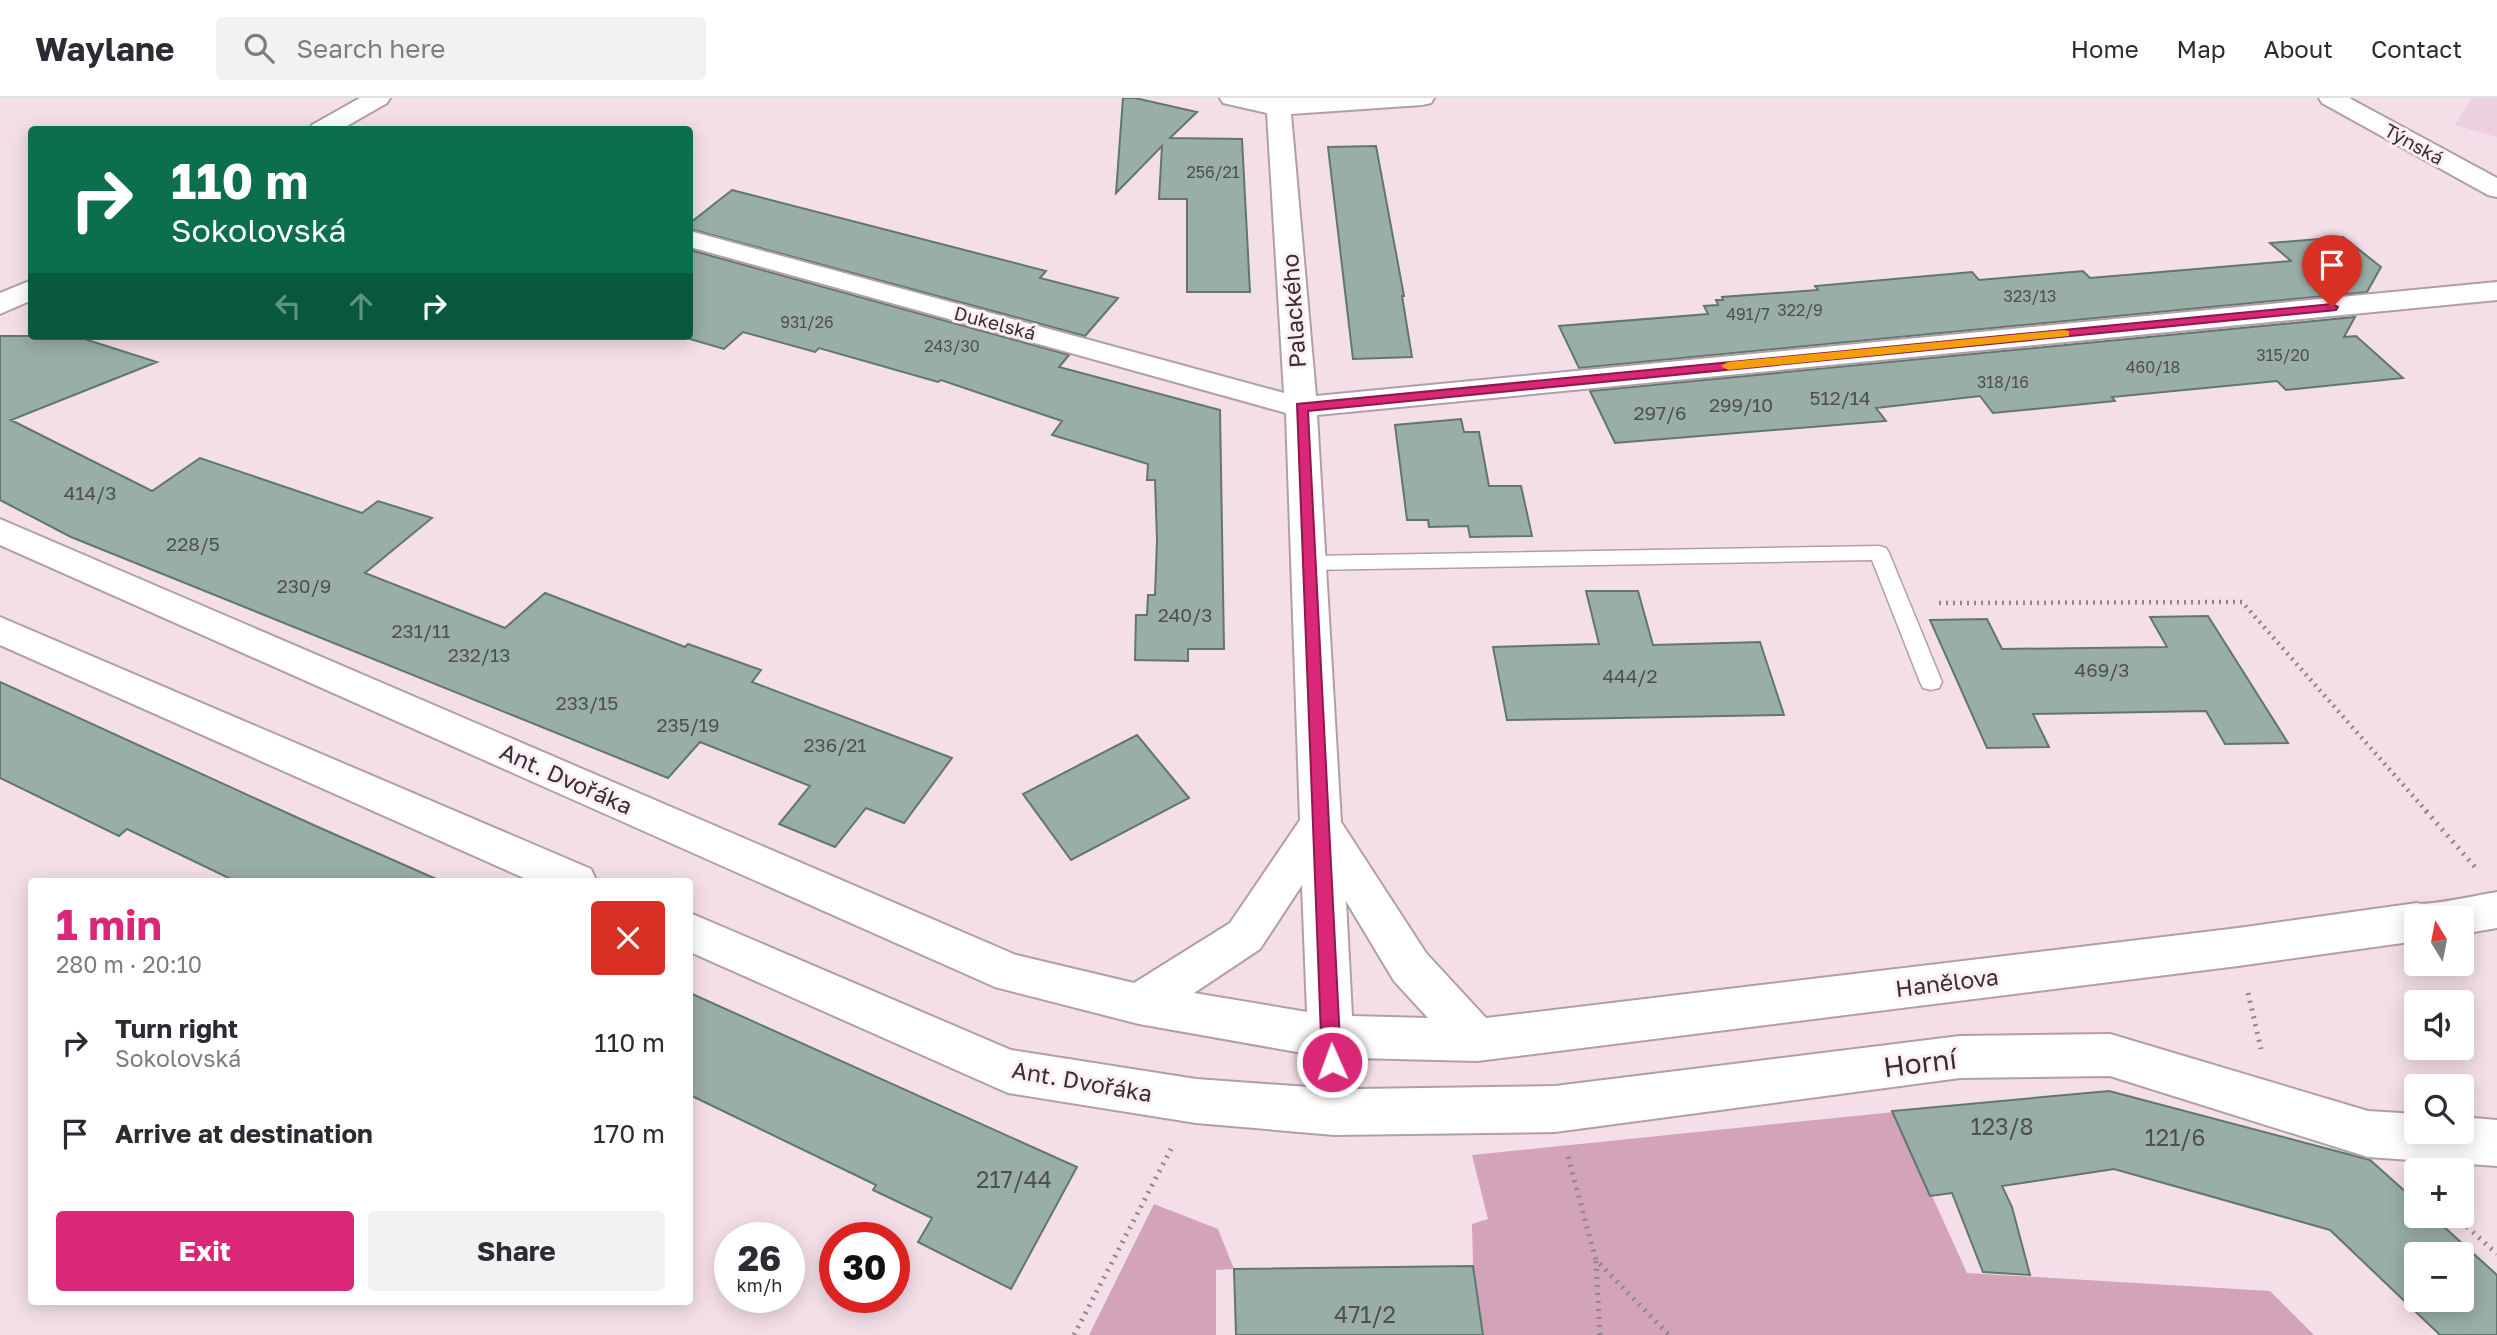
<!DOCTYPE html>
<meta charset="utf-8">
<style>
:root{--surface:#fff;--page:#f2f2f3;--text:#2b2b33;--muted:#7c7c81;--line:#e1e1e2;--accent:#db2777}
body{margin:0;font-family:"Golos Text",sans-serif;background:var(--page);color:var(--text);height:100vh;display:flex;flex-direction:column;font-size:26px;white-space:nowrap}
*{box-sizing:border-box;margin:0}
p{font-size:23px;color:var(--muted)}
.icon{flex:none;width:38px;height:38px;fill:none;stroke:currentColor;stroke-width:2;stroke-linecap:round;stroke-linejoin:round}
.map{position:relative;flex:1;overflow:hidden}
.sheet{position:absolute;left:28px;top:780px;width:665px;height:427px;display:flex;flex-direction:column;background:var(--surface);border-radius:7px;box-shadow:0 4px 18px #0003}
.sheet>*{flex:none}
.guide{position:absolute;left:28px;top:28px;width:665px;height:214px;border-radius:7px;box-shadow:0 4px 18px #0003;background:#0b6e4f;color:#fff;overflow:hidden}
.needle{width:46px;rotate:350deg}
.tools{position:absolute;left:2404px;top:808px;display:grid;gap:14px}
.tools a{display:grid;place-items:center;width:70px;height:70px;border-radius:7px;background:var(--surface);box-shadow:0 4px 18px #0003;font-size:35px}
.speed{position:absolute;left:714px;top:1124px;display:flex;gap:14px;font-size:35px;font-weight:700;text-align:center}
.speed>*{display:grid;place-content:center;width:91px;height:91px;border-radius:50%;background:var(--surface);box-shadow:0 4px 18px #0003;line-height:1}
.speed small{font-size:18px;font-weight:400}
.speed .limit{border:10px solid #d22;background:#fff;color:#111}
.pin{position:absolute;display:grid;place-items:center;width:60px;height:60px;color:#fff;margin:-72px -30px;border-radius:50% 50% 50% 0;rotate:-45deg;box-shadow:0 0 7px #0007}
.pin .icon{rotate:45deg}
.me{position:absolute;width:77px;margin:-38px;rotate:358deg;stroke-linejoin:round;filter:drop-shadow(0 0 5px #0008)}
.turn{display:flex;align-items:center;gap:24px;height:147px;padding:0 28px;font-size:32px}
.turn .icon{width:91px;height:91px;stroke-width:2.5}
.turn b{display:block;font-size:49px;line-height:60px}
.lanes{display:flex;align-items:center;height:66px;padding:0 28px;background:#0003;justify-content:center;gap:35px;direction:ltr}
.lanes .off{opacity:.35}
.round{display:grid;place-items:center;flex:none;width:74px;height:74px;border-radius:7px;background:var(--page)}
.headline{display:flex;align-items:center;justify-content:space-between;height:119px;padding:0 28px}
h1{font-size:42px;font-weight:700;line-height:52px;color:var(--accent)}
.button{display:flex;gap:14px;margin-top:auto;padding:14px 28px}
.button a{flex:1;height:80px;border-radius:7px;background:var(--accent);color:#fff;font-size:28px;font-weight:700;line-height:80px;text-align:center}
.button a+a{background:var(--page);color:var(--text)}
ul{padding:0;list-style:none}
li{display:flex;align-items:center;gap:21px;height:91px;padding:0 28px}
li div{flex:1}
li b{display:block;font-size:26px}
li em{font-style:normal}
header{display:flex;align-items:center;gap:42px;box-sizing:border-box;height:98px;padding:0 35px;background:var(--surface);border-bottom:2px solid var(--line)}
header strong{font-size:33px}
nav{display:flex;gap:38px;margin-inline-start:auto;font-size:24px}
.search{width:490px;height:63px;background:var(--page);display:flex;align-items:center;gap:18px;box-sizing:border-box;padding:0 24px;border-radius:7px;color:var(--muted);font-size:26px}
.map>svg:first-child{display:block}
</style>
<header>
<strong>Waylane</strong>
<div class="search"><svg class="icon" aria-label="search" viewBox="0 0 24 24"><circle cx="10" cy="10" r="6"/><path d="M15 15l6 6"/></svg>Search here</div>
<nav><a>Home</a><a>Map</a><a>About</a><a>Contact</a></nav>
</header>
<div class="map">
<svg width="2497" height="1237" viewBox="0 0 2497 1237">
<rect width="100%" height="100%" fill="#f4dfe8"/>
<path fill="#ecd0dd" d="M2472,0H2497V39L2455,27Z"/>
<path fill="#d2a3b9" d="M1894,1014L1967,1175L2270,1193L2314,1237H1483L1473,1168L1472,1126L1488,1121L1472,1057Z
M1154,1106L1218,1131L1234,1171L1216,1172V1237H1089Z"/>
<path fill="#99aea7" stroke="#627670" stroke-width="2" fill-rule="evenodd" d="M1123,0H1135L1197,14L1170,40L1242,41L1250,194H1187V101H1159L1162,48L1116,95Z
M1376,48L1404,198H1402L1412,259L1353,261L1328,49Z
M732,92L1046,173L1040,180L1118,200L1085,238L690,131V125Z
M2343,139L2381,169L2367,194L1579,270L1559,228L1708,216L1704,208L1718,207L1716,202H1723L1722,199L1818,192L1815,188L1972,174L1979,182L2083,173L2090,180L2291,163L2270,145Z
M690,152L1069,257L1059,269L1220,312L1224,551H1188V563L1135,562L1136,517H1147L1148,497H1155L1157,442L1155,382H1147L1148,366L1052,337L1062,323L941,282L938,284L819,250L815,254L743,234L724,251L690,241Z
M2355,219L2344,239L2356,238L2403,280L2286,292L2277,283L2112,299L2115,303L1993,315L1980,298L1876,310L1886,323L1615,345L1590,293Z
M0,238H75L157,264L11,322L152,393L200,360L362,415L378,403L432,420L365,475L505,530L545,495L685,549L688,546L761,572L752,584L952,660L904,725L866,710L835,749L779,726L810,688L700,644L668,680L71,439L0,402Z
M1461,321L1464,334H1479L1489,388H1521L1532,438L1470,439L1468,428L1429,429L1428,422H1407L1395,327Z
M1586,493H1638L1653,547L1760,544L1784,617L1507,622L1493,549L1599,546Z
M2208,518L2288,645L2225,646L2206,613L2033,616L2049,649L1987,650L1930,522L1987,521L2002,551L2167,549L2150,519Z
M0,584L318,729L443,784H237L127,731L119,738L0,680Z
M1137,637L1189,700L1071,762L1023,696Z
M690,895L1077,1069L1011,1191L918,1144L932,1120L873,1092L876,1087L690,997Z
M2109,993L2370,1062L2417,1104V1118H2432L2497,1177V1237H2440L2330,1132L2114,1071L2002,1088L2012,1109L2030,1177L1983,1174L1952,1095L1930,1098L1892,1013ZM2417,1157H2462V1202H2417Z
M1473,1168L1483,1237H1236L1234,1171Z"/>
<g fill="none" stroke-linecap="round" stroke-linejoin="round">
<defs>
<path id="lane" d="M1879,448L1886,450L1889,455L1942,584L1939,590L1931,592L1923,590L1920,584L1872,462L1308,472L1301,470L1298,465L1301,460L1308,458Z"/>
<path id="street" d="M1220,0H1434L1431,5L1422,7L1291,16L1316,298L2497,184V202L1317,317L1341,724L1426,855L1486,920L2238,830L2417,805C2426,809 2483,796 2497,794V830L2462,836V821H2417V843L2238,868L1477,963L1355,960L1357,991L1555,988L1960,938L2110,936L2368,1013L2417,1016V1034H2462V1019L2497,1022V1068L2368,1059L2110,978L1960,980L1555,1034L1334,1037L1196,1025L1008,995L690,854V815L1011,952L1196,981L1309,989L1308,956L1139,926L995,889L0,447V421L1016,857L1134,885L1230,825L1300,722L1286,315L690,149V133L1284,295L1267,15L1223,5ZM1302,787L1307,914L1194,895L1260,851ZM1346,803L1394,883L1428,920L1352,918Z
M2319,0H2349L2497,80V99L2488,97L2322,5Z
M0,519L591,771L597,784H533L0,547Z"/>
<path id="secondary" d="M360,0H390L387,5L340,32H309L312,27Z
M32,182V202L0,216V195Z"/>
</defs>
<use href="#lane" stroke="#b19ea7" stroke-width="3"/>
<use href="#street" stroke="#b19ea7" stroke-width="4"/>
<use href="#secondary" stroke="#b19ea7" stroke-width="4"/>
<path stroke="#94858b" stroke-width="4.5" stroke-dasharray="2 5" stroke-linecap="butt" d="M1939,505L2242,504L2427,714"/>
<path stroke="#94858b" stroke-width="5" stroke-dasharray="2 6" stroke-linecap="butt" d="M2426,713L2475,769
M2248,895L2261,951
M1568,1059L1596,1162L1669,1237
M2455,1118L2497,1156
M1596,1163L1600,1237
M1074,1237L1171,1051"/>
<use href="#lane" fill="#fff" fill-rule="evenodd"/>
<use href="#street" fill="#fff" fill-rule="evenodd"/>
<use href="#secondary" fill="#fff" fill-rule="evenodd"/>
</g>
<path fill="#db2777" stroke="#8e194d" stroke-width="2" d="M2332,206L2338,209L2336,212L1308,313L1341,964L1338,970L1332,973L1325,970L1322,964L1297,306Z"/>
<path fill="#f59e0b" d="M2064,232L2069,233V238L1728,272L1721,268L1728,264Z"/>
<g text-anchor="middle" stroke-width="6" stroke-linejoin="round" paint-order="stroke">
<g font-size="16" fill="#504f4f">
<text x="1213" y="80">256/21</text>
<text x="2030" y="204">323/13</text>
<text x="1800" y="218">322/9</text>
<text x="1748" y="222">491/7</text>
<text x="807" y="230">931/26</text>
<text x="952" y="254">243/30</text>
<text x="2283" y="263">315/20</text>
<text x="2153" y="275">460/18</text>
<text x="2003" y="290">318/16</text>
</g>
<g font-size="19" fill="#372f32" stroke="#feeef5">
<text transform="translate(2414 46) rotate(29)" y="7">Týnská</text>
<text transform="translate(995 225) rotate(15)" y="7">Dukelská</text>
</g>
<g font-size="19" fill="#504f4f">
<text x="1840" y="307">512/14</text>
<text x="1741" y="314">299/10</text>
<text x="1660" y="322">297/6</text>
<text x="90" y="402">414/3</text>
<text x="193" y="453">228/5</text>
<text x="304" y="495">230/9</text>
<text x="1185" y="524">240/3</text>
<text x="421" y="540">231/11</text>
<text x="479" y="564">232/13</text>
<text x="2102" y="579">469/3</text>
<text x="1630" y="585">444/2</text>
<text x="587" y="612">233/15</text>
<text x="688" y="634">235/19</text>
<text x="835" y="654">236/21</text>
</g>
<g font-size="23" fill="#372f32" stroke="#feeef5">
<text transform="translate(1294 213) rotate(-94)" y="8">Palackého</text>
<text transform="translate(566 681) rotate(24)" y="8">Ant. Dvořáka</text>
<text transform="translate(1947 885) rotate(-7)" y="8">Hanělova</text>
<text transform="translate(1082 984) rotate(10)" y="8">Ant. Dvořáka</text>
</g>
<g font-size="23" fill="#504f4f">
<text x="2002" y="1037">123/8</text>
<text x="2175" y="1048">121/6</text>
<text x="1014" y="1090">217/44</text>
<text x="1365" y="1225">471/2</text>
</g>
<g font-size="28" fill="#372f32" stroke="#feeef5">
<text transform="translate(1920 965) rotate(-7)" y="10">Horní</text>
</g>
</g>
</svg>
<div class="tools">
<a><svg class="needle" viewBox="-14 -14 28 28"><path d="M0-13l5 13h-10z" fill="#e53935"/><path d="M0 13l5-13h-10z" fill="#7c7c81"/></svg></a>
<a><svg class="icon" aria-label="sound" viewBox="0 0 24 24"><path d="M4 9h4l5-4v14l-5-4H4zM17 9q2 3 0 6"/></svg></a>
<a><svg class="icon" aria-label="search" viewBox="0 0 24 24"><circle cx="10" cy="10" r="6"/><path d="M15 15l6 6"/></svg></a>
<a>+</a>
<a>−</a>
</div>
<div class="speed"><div>26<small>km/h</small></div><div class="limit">30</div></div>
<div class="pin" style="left:2332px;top:209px;background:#d93025"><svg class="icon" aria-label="arrive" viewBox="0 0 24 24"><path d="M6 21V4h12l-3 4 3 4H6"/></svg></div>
<svg class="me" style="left:1332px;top:964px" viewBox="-20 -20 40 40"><circle r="17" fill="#db2777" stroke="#fff" stroke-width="3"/><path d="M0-11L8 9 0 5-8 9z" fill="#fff"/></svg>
<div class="guide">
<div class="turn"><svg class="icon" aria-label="right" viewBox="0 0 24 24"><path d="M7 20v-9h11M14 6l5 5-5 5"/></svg><div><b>110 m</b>Sokolovská</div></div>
<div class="lanes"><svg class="icon off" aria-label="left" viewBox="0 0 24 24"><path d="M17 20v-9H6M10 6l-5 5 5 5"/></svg><svg class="icon off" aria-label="ahead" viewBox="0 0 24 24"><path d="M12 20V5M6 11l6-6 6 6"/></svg><svg class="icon" aria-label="right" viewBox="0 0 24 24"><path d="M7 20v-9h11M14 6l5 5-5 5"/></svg></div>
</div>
<section class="sheet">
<div class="headline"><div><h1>1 min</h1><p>280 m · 20:10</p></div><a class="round" style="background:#d93025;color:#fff"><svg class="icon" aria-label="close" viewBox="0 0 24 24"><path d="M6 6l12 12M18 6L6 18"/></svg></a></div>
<ul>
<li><svg class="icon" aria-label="right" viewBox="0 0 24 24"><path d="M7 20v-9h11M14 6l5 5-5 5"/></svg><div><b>Turn right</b><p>Sokolovská</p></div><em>110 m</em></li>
<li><svg class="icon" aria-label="arrive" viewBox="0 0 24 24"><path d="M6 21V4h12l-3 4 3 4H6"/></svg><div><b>Arrive at destination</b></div><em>170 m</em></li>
</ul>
<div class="button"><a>Exit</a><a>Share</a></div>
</section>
</div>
